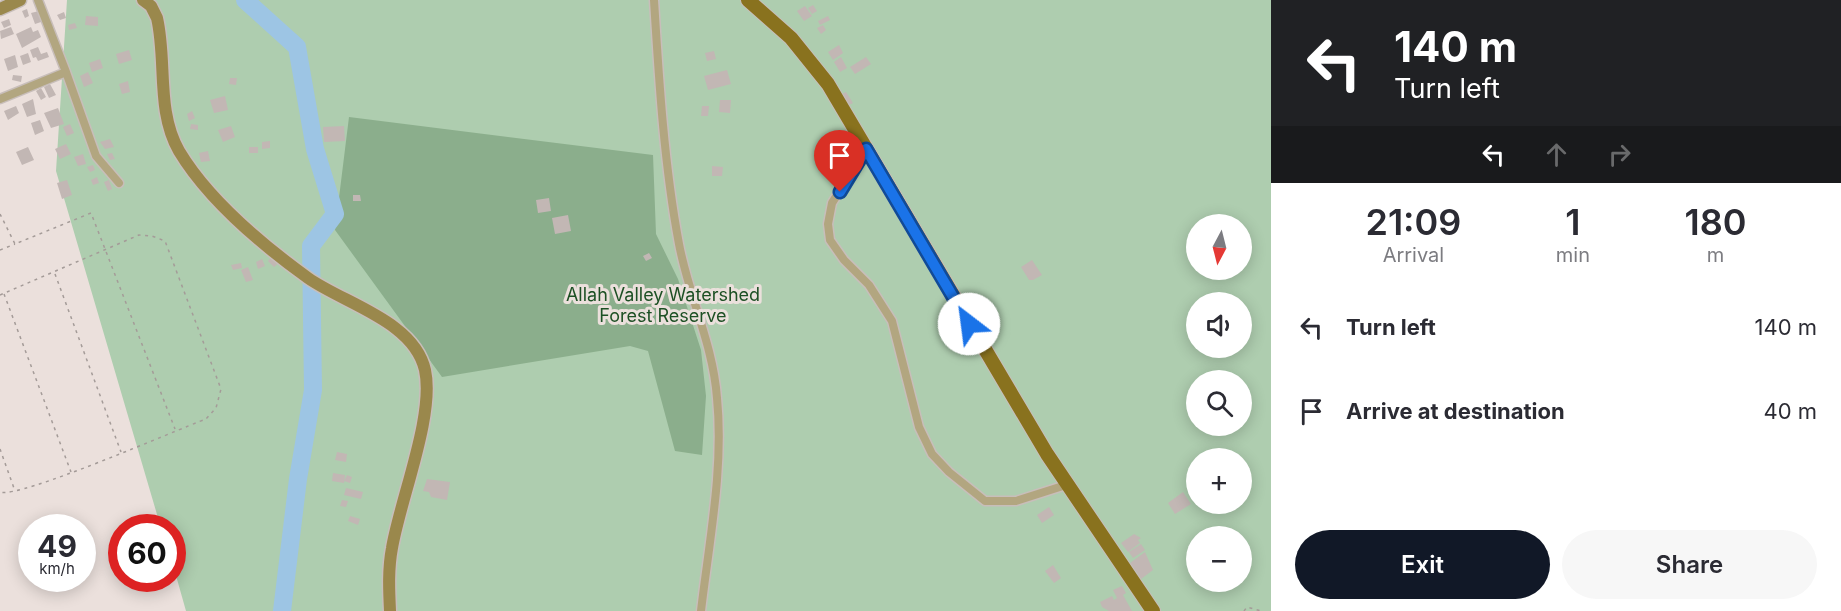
<!DOCTYPE html>
<meta charset="utf-8">
<style>
:root{--surface:#fff;--page:#f7f7f7;--text:#2b2b33;--muted:#7c7c81;--accent:#111827}
body{margin:0;font-family:Inter,sans-serif;background:var(--page);color:var(--text);height:100vh;display:flex;flex-direction:column;font-size:22px;white-space:nowrap}
*{box-sizing:border-box;margin:0}
p{font-size:20px;color:var(--muted)}
.icon{flex:none;width:33px;height:33px;fill:none;stroke:currentColor;stroke-width:2;stroke-linecap:round;stroke-linejoin:round}
.map{position:relative;flex:1;overflow:hidden}
.panel{display:flex;flex-direction:column;background:var(--surface);width:570px}
.panel>*{flex:none}
.banner{background:#202124;color:#fff;overflow:hidden}
.needle{width:39px;rotate:187deg}
.tools{position:absolute;left:1186px;top:214px;display:grid;gap:12px}
.tools a{display:grid;place-items:center;width:66px;height:66px;border-radius:50%;background:var(--surface);box-shadow:0 3px 15px #0003;font-size:30px}
.speed{position:absolute;left:18px;top:514px;display:flex;gap:12px;font-size:30px;font-weight:700;text-align:center}
.speed>*{display:grid;place-content:center;width:78px;height:78px;border-radius:50%;background:var(--surface);box-shadow:0 3px 15px #0003;line-height:1}
.speed small{font-size:15px;font-weight:400}
.speed .limit{border:9px solid #d22;background:#fff;color:#111}
.pin{position:absolute;display:grid;place-items:center;width:51px;height:51px;color:#fff;margin:-62px -26px;border-radius:50% 50% 50% 0;rotate:-45deg;box-shadow:0 0 6px #0007}
.pin .icon{rotate:45deg}
.me{position:absolute;width:66px;margin:-33px;rotate:330deg;stroke-linejoin:round;filter:drop-shadow(0 0 4px #0008)}
.turn{display:flex;align-items:center;gap:21px;height:126px;padding:0 24px;font-size:27px}
.turn .icon{width:78px;height:78px;stroke-width:2.5}
.turn b{display:block;font-size:42px;line-height:51px}
.lanes{display:flex;align-items:center;height:57px;padding:0 24px;background:#0003;justify-content:center;gap:30px;direction:ltr}
.lanes .off{opacity:.35}
.eta{display:flex;justify-content:space-evenly;align-items:center;height:102px;text-align:center}
.eta b{font-size:36px;font-weight:600;line-height:42px}
.action{display:flex;gap:12px;margin-top:auto;padding:12px 24px}
.action a{flex:1;height:69px;border-radius:36px;background:var(--accent);color:#fff;font-size:24px;font-weight:600;line-height:69px;text-align:center}
.action a+a{background:var(--page);color:var(--text)}
ul{padding:0;list-style:none}
li{display:flex;align-items:center;gap:18px;height:84px;padding:0 24px}
li div{flex:1}
li b{display:block;font-size:22px}
li em{font-style:normal}
main{display:flex;flex:1;min-height:0}
.map>svg:first-child{display:block}
</style>
<main>
<div class="map">
<svg width="1271" height="611" viewBox="0 0 1271 611">
<rect width="100%" height="100%" fill="#ebe0dc"/>
<path fill="#aecdaf" fill-rule="evenodd" d="M67,0H1271V611H186L173,565L172,528H161L56,171ZM1197,225H1242V270H1197ZM1197,303H1242V348H1197ZM1197,381H1242V426H1197ZM1197,459H1242V504H1197ZM1197,537H1242V582H1197Z"/>
<path fill="#8bae8c" d="M349,117L653,155L656,234L678,279L701,350L706,396L702,455L675,451L648,351L630,346L442,377L335,230Z"/>
<g fill="none" stroke-linecap="round" stroke-linejoin="round">
<path stroke="#9dc5e4" stroke-width="18" d="M245,0L297,47L315,149L335,214L311,246L313,390L298,479L282,611"/>
</g>
<path fill="#c2b7b4" d="M813,5L817,11L812,14L808,8Z
M805,6L812,16L804,21L797,11Z
M27,9L29,16L25,18L22,11Z
M39,11L44,21L35,24L31,13Z
M64,12L66,18L60,20L57,15Z
M86,16L98,17V26L85,25Z
M828,16L830,20L820,25L818,21Z
M9,19L11,25L4,28L1,22Z
M75,23L77,28L69,30L68,25Z
M823,25L826,30L821,34L817,28Z
M11,27L14,34L1,39L0,31Z
M31,27L33,32L38,30L41,37L22,48L16,34Z
M839,45L843,53L833,60L828,52Z
M38,47L41,54L47,52L49,57L38,61L36,57L33,58L30,50Z
M129,50L132,60L119,64L116,54Z
M714,51L716,59L707,61L705,53Z
M28,53L31,62L23,65L20,56Z
M15,55L18,67L8,71L4,59Z
M841,57L847,68L840,72L834,62Z
M866,57L871,64L855,74L850,67Z
M100,59L103,68L92,72L89,63Z
M727,70L731,84L708,90L704,76Z
M88,72L93,83L84,87L80,76Z
M13,75L22,76L21,82L12,80Z
M230,78H237L236,85L229,84Z
M128,81L130,92L122,94L119,84Z
M50,84L56,95L49,98L44,87Z
M41,88L46,97L41,100L36,91Z
M846,92L853,103L847,106L840,95Z
M225,96L228,110L214,113L210,100Z
M33,99L36,114L27,117L22,104Z
M720,100H731L730,113L719,112Z
M16,106L19,113L8,120L4,111Z
M702,106H709L708,116H701Z
M58,108L64,124L51,128L44,113Z
M192,111L195,118L189,121L187,114Z
M40,120L44,131L35,135L31,123Z
M70,124L74,133L67,136L63,127Z
M191,124L198,125V130L190,129Z
M231,126L235,137L223,142L218,130Z
M344,126L345,141L324,142L323,127Z
M110,139L114,147L105,149L100,142Z
M270,141V148L262,149V142Z
M66,144L71,154L60,159L55,149Z
M28,147L34,160L22,165L16,152Z
M249,147H258V153H249Z
M208,151L210,161L201,162L199,153Z
M112,153L115,159L110,160L107,154Z
M83,154L86,164L78,166L74,157Z
M93,165L95,170L90,172L87,167Z
M712,166L723,167L722,176H712Z
M97,177L99,183L93,185L91,180Z
M67,180L72,195L62,199L57,183Z
M109,180L112,189L108,191L104,182Z
M353,195H360L361,201H353Z
M549,198L551,211L538,213L536,200Z
M568,215L571,231L555,234L552,218Z
M649,253L652,258L646,261L643,256Z
M274,254L281,261L274,267L268,261Z
M262,259L265,266L258,269L256,262Z
M1032,260L1042,275L1033,280H1029L1021,267Z
M241,263L242,268L233,270L231,265Z
M248,267L253,280L246,282L241,270Z
M337,452L347,454L346,462L335,460Z
M333,473L345,475L344,483L332,481Z
M347,475L352,477L350,483L344,481Z
M427,479L450,482L447,500L431,497L429,492L423,491Z
M346,488L363,492L361,499L344,495Z
M1183,492L1191,504L1175,514L1168,503Z
M342,500L348,501L346,507L340,506Z
M1049,507L1054,515L1042,523L1037,515Z
M350,516L360,519L358,525L348,521Z
M1134,534L1141,538L1138,540L1140,543L1128,552L1121,543Z
M1141,544L1145,550L1133,558L1129,552Z
M1145,552L1153,570L1141,579L1130,563Z
M1053,565L1061,578L1054,583L1045,571Z
M1122,586L1126,593L1123,595L1132,611H1109L1102,607L1100,602L1112,596L1114,600L1117,598L1113,590Z"/>
<g fill="none" stroke-linecap="round" stroke-linejoin="round">
<defs>
<path id="street" d="M38,0L66,72
M654,0C659,81 664,164 679,244C689,297 713,344 717,398C724,468 709,542 701,611
M0,99L66,72L96,156L119,183
M866,149L832,203L828,224L830,240L844,260L869,285L892,321L919,427L932,454L949,472L985,501H1016L1066,485"/>
<path id="secondary" d="M143,0L151,6L157,18C167,61 156,111 179,151C209,201 261,244 308,278C345,304 414,321 425,370C435,415 400,500 392,548C388,569 389,590 390,611
M0,9L20,0"/>
<path id="primary" d="M748,0L791,38L828,84L1047,454L1153,611"/>
</defs>
<use href="#street" stroke="#c8beba" stroke-width="11"/>
<use href="#secondary" stroke="#c8beba" stroke-width="15"/>
<use href="#primary" stroke="#c8beba" stroke-width="16"/>
<path stroke="#a49b98" stroke-width="1.5" stroke-dasharray="3 4.5" stroke-linecap="butt" d="M0,214L15,244L91,213L175,429
M0,250L15,244
M55,274L121,452
M4,294L71,472
M0,295L139,235L152,236L165,241L221,389L216,408L206,419C176,430 19,499 0,492
M0,449L15,491
M1244,611L1247,607L1261,611"/>
<use href="#street" stroke="#b2a680" stroke-width="8"/>
<use href="#secondary" stroke="#9a884c" stroke-width="12"/>
<use href="#primary" stroke="#89721e" stroke-width="14"/>
</g>
<g fill="none" stroke-linecap="round" stroke-linejoin="round">
<defs>
<path id="route" d="M840,192L866,149L969,324"/>
</defs>
<use href="#route" stroke="#114b97" stroke-width="15"/>
<use href="#route" stroke="#1a73e8" stroke-width="10"/>
</g>
<g text-anchor="middle" stroke-width="6" stroke-linejoin="round" paint-order="stroke">
<g font-size="18" fill="#1d5024" stroke="#ebe0dc">
<text x="663" y="301">Allah Valley Watershed<tspan x="663" dy="21">Forest Reserve</tspan></text>
</g>
</g>
</svg>
<div class="tools">
<a><svg class="needle" viewBox="-14 -14 28 28"><path d="M0-13l5 13h-10z" fill="#e53935"/><path d="M0 13l5-13h-10z" fill="#7c7c81"/></svg></a>
<a><svg class="icon" aria-label="sound" viewBox="0 0 24 24"><path d="M4 9h4l5-4v14l-5-4H4zM17 9q2 3 0 6"/></svg></a>
<a><svg class="icon" aria-label="search" viewBox="0 0 24 24"><circle cx="10" cy="10" r="6"/><path d="M15 15l6 6"/></svg></a>
<a>+</a>
<a>−</a>
</div>
<div class="speed"><div>49<small>km/h</small></div><div class="limit">60</div></div>
<div class="pin" style="left:840px;top:192px;background:#d93025"><svg class="icon" aria-label="arrive" viewBox="0 0 24 24"><path d="M6 21V4h12l-3 4 3 4H6"/></svg></div>
<svg class="me" style="left:969px;top:324px" viewBox="-20 -20 40 40"><circle r="19" fill="#fff"/><path d="M0-13L10 11 0 6-10 11z" fill="#1a73e8"/></svg>
</div>
<section class="panel">
<div class="banner">
<div class="turn"><svg class="icon" aria-label="left" viewBox="0 0 24 24"><path d="M17 20v-9H6M10 6l-5 5 5 5"/></svg><div><b>140 m</b>Turn left</div></div>
<div class="lanes"><svg class="icon" aria-label="left" viewBox="0 0 24 24"><path d="M17 20v-9H6M10 6l-5 5 5 5"/></svg><svg class="icon off" aria-label="ahead" viewBox="0 0 24 24"><path d="M12 20V5M6 11l6-6 6 6"/></svg><svg class="icon off" aria-label="right" viewBox="0 0 24 24"><path d="M7 20v-9h11M14 6l5 5-5 5"/></svg></div>
</div>
<div class="eta">
<div><b>21:09</b><p>Arrival</p></div>
<div><b>1</b><p>min</p></div>
<div><b>180</b><p>m</p></div>
</div>
<ul>
<li><svg class="icon" aria-label="left" viewBox="0 0 24 24"><path d="M17 20v-9H6M10 6l-5 5 5 5"/></svg><div><b>Turn left</b></div><em>140 m</em></li>
<li><svg class="icon" aria-label="arrive" viewBox="0 0 24 24"><path d="M6 21V4h12l-3 4 3 4H6"/></svg><div><b>Arrive at destination</b></div><em>40 m</em></li>
</ul>
<div class="action"><a>Exit</a><a>Share</a></div>
</section>
</main>
